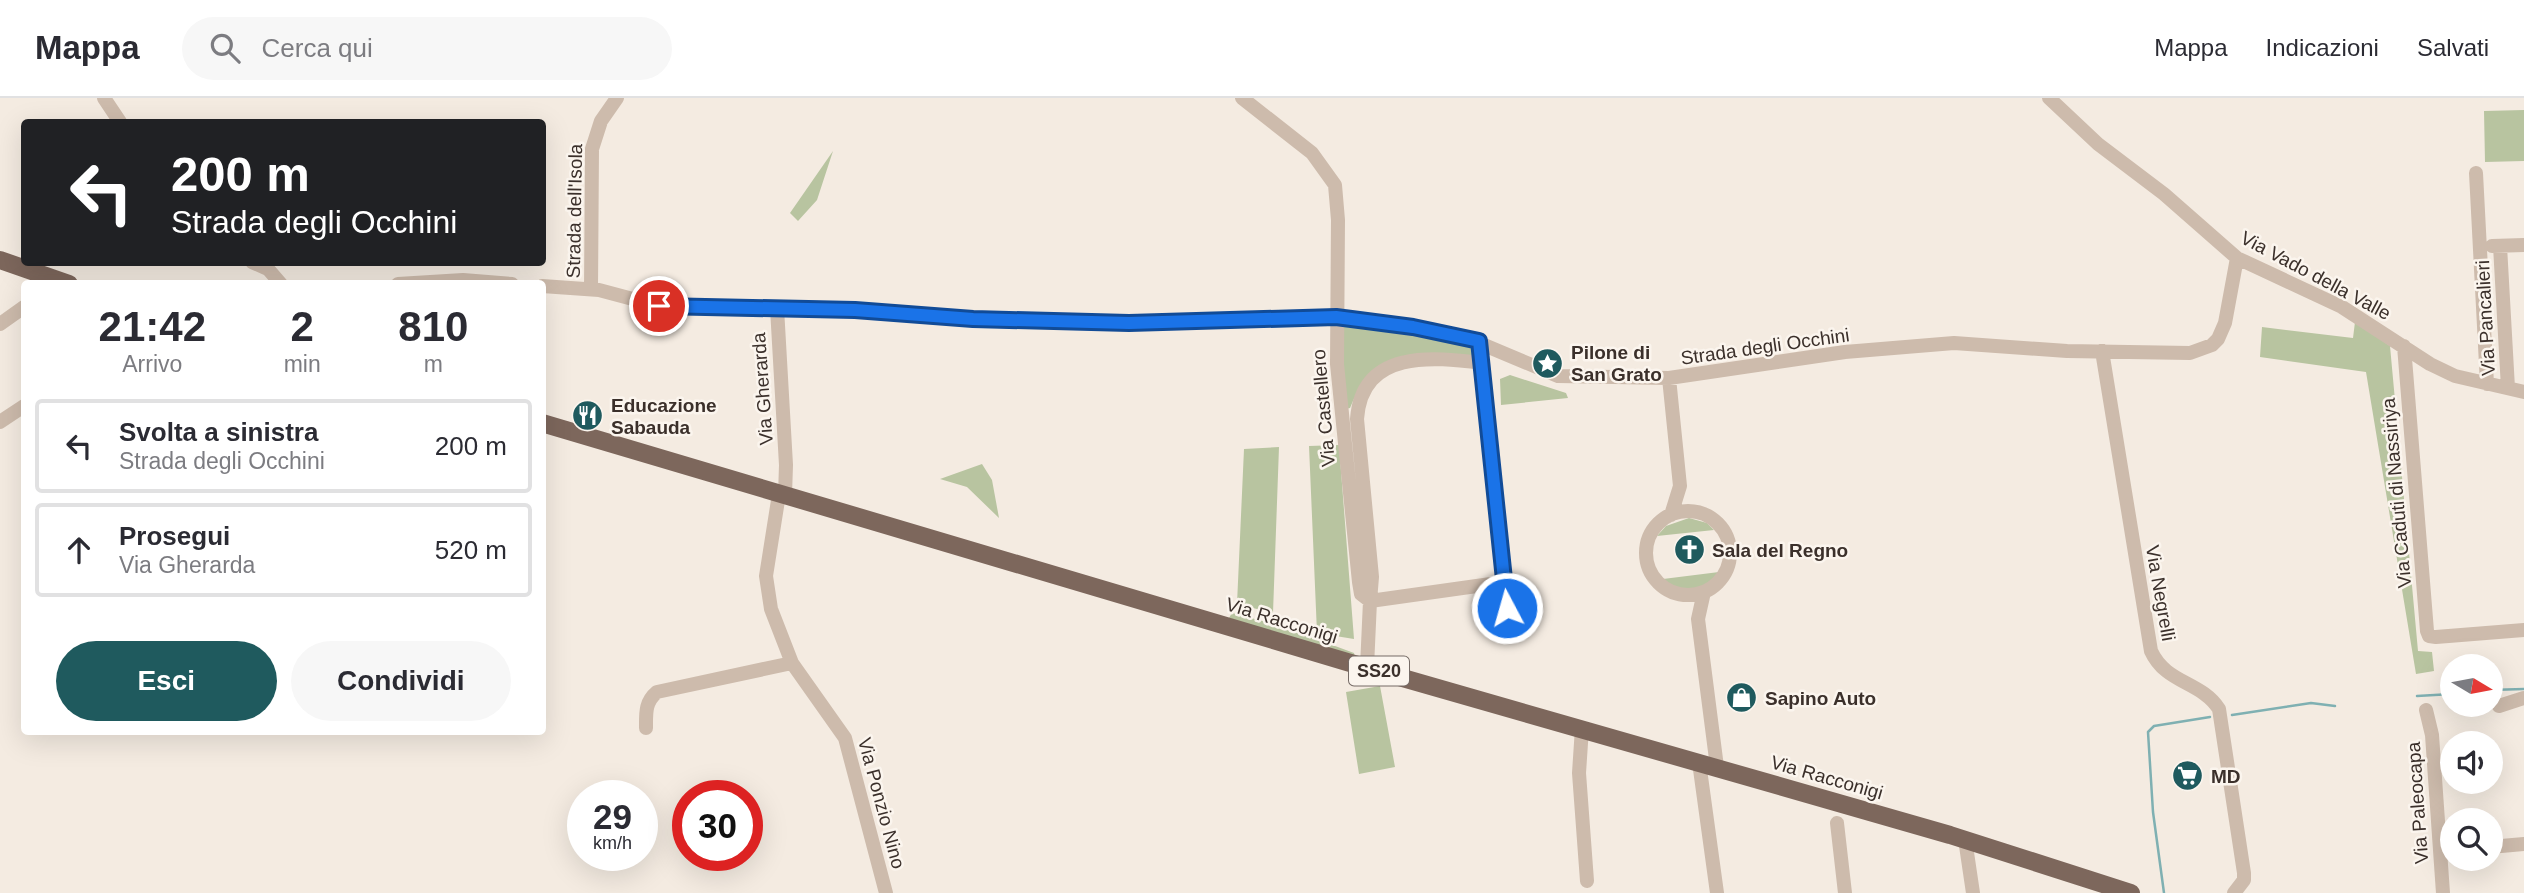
<!DOCTYPE html>
<html lang="it">
<style>
:root{--surface:#fff;--page:#f7f7f7;--text:#2b2b33;--muted:#7c7c81;--line:#e1e1e2;--accent:#1f5a5e}
body{margin:0;font-family:Arial,sans-serif;background:var(--page);color:var(--text);height:100vh;display:flex;flex-direction:column;font-size:26px;white-space:nowrap}
*{box-sizing:border-box;margin:0}
p{font-size:23px;color:var(--muted)}
.icon{flex:none;width:38px;height:38px;fill:none;stroke:currentColor;stroke-width:2;stroke-linecap:round;stroke-linejoin:round}
.map{position:relative;flex:1;overflow:hidden}
.side{position:absolute;left:21px;top:182px;width:525px;height:455px;display:flex;flex-direction:column;background:var(--surface);border-radius:7px;box-shadow:0 7px 28px #0002}
.side>*{flex:none}
.hud{position:absolute;left:21px;top:21px;width:525px;height:147px;border-radius:7px;box-shadow:0 7px 28px #0002;background:#202124;color:#fff;overflow:hidden}
.needle{width:46px;rotate:100deg}
.controls{position:absolute;left:2440px;top:556px;display:grid;gap:14px}
.controls a{display:grid;place-items:center;width:63px;height:63px;border-radius:50%;background:var(--surface);box-shadow:0 7px 28px #0002;font-size:35px}
.speed{position:absolute;left:567px;top:682px;display:flex;gap:14px;font-size:35px;font-weight:700;text-align:center}
.speed>*{display:grid;place-content:center;width:91px;height:91px;border-radius:50%;background:var(--surface);box-shadow:0 7px 28px #0002;line-height:1}
.speed small{font-size:18px;font-weight:400}
.speed .limit{border:10px solid #d22;background:#fff;color:#111}
.pin{position:absolute;display:grid;place-items:center;width:60px;height:60px;color:#fff;margin:-30px;border:4px solid #fff;border-radius:50%;box-shadow:0 2px 7px #0007}
.me{position:absolute;width:77px;margin:-38px;rotate:354deg;stroke-linejoin:round;filter:drop-shadow(0 0 5px #0008)}
.turn{display:flex;align-items:center;gap:24px;height:147px;padding:0 35px;font-size:32px}
.turn .icon{width:91px;height:91px;stroke-width:2.5}
.turn b{display:block;font-size:49px;line-height:60px}
.eta{display:flex;justify-content:space-evenly;align-items:center;height:119px;text-align:center}
.eta b{font-size:42px;font-weight:800;line-height:49px}
.primary-button{display:flex;gap:14px;margin-top:auto;padding:14px 35px}
.primary-button a{flex:1;height:80px;border-radius:42px;background:var(--accent);color:#fff;font-size:28px;font-weight:800;line-height:80px;text-align:center}
.primary-button a+a{background:var(--page);color:var(--text)}
ul{padding:0;list-style:none}
li{display:flex;align-items:center;gap:21px;height:94px;margin:0 14px 10px;padding:0 21px;border:4px solid var(--line);border-radius:7px}
li div{flex:1}
li b{display:block;font-size:26px}
li em{font-style:normal}
header{display:flex;align-items:center;gap:42px;box-sizing:border-box;height:98px;padding:0 35px;background:var(--surface);border-bottom:2px solid var(--line)}
header strong{font-size:33px}
nav{display:flex;gap:38px;margin-inline-start:auto;font-size:24px}
.search{width:490px;height:63px;background:var(--page);display:flex;align-items:center;gap:18px;box-sizing:border-box;padding:0 24px;border-radius:38px;color:var(--muted);font-size:26px}
.map>svg:first-child{display:block}
</style>
<header>
<strong>Mappa</strong>
<div class="search"><svg class="icon" aria-label="search" viewBox="0 0 24 24"><circle cx="10" cy="10" r="6"/><path d="M15 15l6 6"/></svg>Cerca qui</div>
<nav><a>Mappa</a><a>Indicazioni</a><a>Salvati</a></nav>
</header>
<div class="map">
<svg width="2524" height="795" viewBox="0 0 2524 795">
<rect width="100%" height="100%" fill="#f4ebe1"/>
<path fill="#b8c4a0" d="M2524,12V63L2485,64L2484,13Z
M833,53L817,102L798,123L790,115Z
M2355,224L2390,248L2418,553L2432,554L2434,573L2416,576L2366,274L2260,259L2262,229L2353,240Z
M1348,226L1475,246L1477,260C1421,251 1375,249 1350,310L1345,311L1340,229Z
M1510,277L1566,295L1568,300L1501,307L1500,281Z
M1339,347L1354,541L1317,535L1309,348Z
M1279,349L1273,515L1237,506L1244,351Z
M982,366L992,382L999,420L967,389L940,381Z
M1689,420L1707,425L1714,432L1657,438L1666,428Z
M1719,474C1706,497 1682,498 1663,481Z
M1232,515L1281,528L1354,555L1355,560L1229,520Z
M1380,588L1395,669L1359,676L1346,594Z"/>
<g fill="none" stroke-linecap="round" stroke-linejoin="round">
<path stroke="#7fb0b2" stroke-width="2.5" d="M2490,592L2524,591
M2417,598L2452,596
M2232,617L2311,605L2335,608
M2164,795L2153,714L2148,634L2154,628L2210,619"/>
<path stroke="#cdbbac" stroke-width="14" d="M104,0L120,24
M1242,0L1312,55L1335,87L1338,122L1337,266L1359,484L1361,496L1370,503L1367,569
M2049,0L2098,46L2164,96L2237,160L2342,209L2430,266L2455,278L2524,294
M2476,75L2487,286
M2492,148L2524,147
M2500,148L2508,290
M252,164L268,171L281,186
M398,186L463,182L512,186
M542,188L599,192L659,208L777,210L786,367L785,397
M591,191L592,51L601,23L617,0
M777,210L896,214L973,221L1129,224L1336,219L1465,239L1558,278L1669,280L1845,254L1954,245L2067,253L2190,255L2212,247L2218,241L2225,225L2237,160
M0,226L24,209
M2404,248L2427,533L2429,538L2436,539L2524,532
M2102,253L2151,553C2166,586 2201,583 2219,611L2244,775V782L2234,795
M1481,258L1510,536
M1483,265C1433,259 1362,251 1357,321L1372,479L1370,503L1505,484
M1669,280L1680,388L1671,417
M0,324L24,308
M779,396L766,478L771,511L792,565L845,640L886,795
M1646 455a42 42 0 1 1 84 0a42 42 0 1 1-84 0Z
M1704,494L1698,521L1717,669
M2499,608L2524,600
M2426,612L2432,637L2443,795
M646,630C646,615 645,604 657,594L792,565
M1582,630L1579,675L1587,783
M1699,664L1717,795
M1837,725L1845,795
M1965,741L1973,795
M2490,749L2524,746"/>
<path stroke="#7d675c" stroke-width="18" d="M0,162L69,186
M542,325L1347,564L1950,737L2131,795"/>
</g>
<g fill="none" stroke-linecap="round" stroke-linejoin="round">
<defs>
<path id="route" d="M659,208L855,212L973,221L1129,225L1336,219L1413,229L1479,243L1507,510"/>
</defs>
<use href="#route" stroke="#114b97" stroke-width="18"/>
<use href="#route" stroke="#1a73e8" stroke-width="12"/>
</g>
<defs>
<symbol id="sight-disc" viewBox="-11 -11 22 22"><circle r="9.5" fill="#1f5a5e" stroke="#fbf5ee"/><path d="M0-6L1.8-2.2L6-1.7L2.9 1.2L3.7 5.4L0 3.3L-3.7 5.4L-2.9 1.2L-6-1.7L-1.8-2.2Z" fill="#fff"/></symbol>
<symbol id="restaurant-disc" viewBox="-11 -11 22 22"><circle r="9.5" fill="#1f5a5e" stroke="#fbf5ee"/><path d="M-5-6h1v4h1v-4h1v4h1v-4h1v5L-1.5 .5V6h-2V.5L-5-1ZM5-6V6H3V1.5H1.5Q1.5-4 5-6Z" fill="#fff"/></symbol>
<symbol id="church-disc" viewBox="-11 -11 22 22"><circle r="9.5" fill="#1f5a5e" stroke="#fbf5ee"/><path d="M-1.2-6h2.4v3.5h3.3v2.4h-3.3V6h-2.4V-.1h-3.3v-2.4h3.3Z" fill="#fff"/></symbol>
<symbol id="shop-disc" viewBox="-11 -11 22 22"><circle r="9.5" fill="#1f5a5e" stroke="#fbf5ee"/><path d="M-5-2.5h2.3a2.7 3.5 0 0 1 5.4 0H5L5.5 6h-11ZM-1.5-2.5h3a1.5 2.3 0 0 0-3 0Z" fill="#fff"/></symbol>
<symbol id="supermarket-disc" viewBox="-11 -11 22 22"><circle r="9.5" fill="#1f5a5e" stroke="#fbf5ee"/><path d="M-6-5.5h2.5l.6 2H6L4.5 2H-2.5L-4.4-4H-6ZM-1.5 3.2a1.3 1.3 0 1 0 .1 0ZM3 3.2a1.3 1.3 0 1 0 .1 0Z" fill="#fff"/></symbol>
</defs>
<g fill-rule="evenodd">
<use href="#sight-disc" x="1530" y="248" width="35" height="35"/>
<use href="#restaurant-disc" x="570" y="300" width="35" height="35"/>
<use href="#church-disc" x="1672" y="434" width="35" height="35"/>
<use href="#shop-disc" x="1724" y="582" width="35" height="35"/>
<use href="#supermarket-disc" x="2170" y="660" width="35" height="35"/>
</g>
<g text-anchor="middle" stroke-width="5" stroke-linejoin="round" paint-order="stroke">
<rect fill="#fbf5ee" stroke="#756b66" stroke-width="2" x="1349" y="558.5" width="60" height="29" rx="5"/>
<g font-size="18" font-weight="bold" fill="#3b302b">
<text x="1379" y="579">SS20</text>
</g>
<g font-size="19" fill="#3b302b" stroke="#fbf5ee">
<text transform="translate(574 113) rotate(-89)" y="7">Strada dell'Isola</text>
<text transform="translate(2316 177) rotate(28)" y="7">Via Vado della Valle</text>
<text transform="translate(2485 220) rotate(-93)" y="7">Via Pancalieri</text>
<text transform="translate(1765 248) rotate(-8)" y="7">Strada degli Occhini</text>
<text transform="translate(762 291) rotate(-94)" y="7">Via Gherarda</text>
<text transform="translate(1323 310) rotate(-95)" y="7">Via Castellero</text>
<text transform="translate(2396 395) rotate(-95)" y="7">Via Caduti di Nassiriya</text>
<text transform="translate(2161 495) rotate(80)" y="7">Via Negrelli</text>
<text transform="translate(1282 522) rotate(17)" y="7">Via Racconigi</text>
<text transform="translate(1827 679) rotate(16)" y="7">Via Racconigi</text>
<text transform="translate(882 705) rotate(75)" y="7">Via Ponzio Nino</text>
<text transform="translate(2417 705) rotate(-94)" y="7">Via Paleocapa</text>
</g>
<g font-size="19" font-weight="bold" fill="#3b302b" stroke="#fbf5ee" text-anchor="start">
<text x="1571" y="261">Pilone di<tspan x="1571" dy="22">San Grato</tspan></text>
<text x="611" y="314">Educazione<tspan x="611" dy="22">Sabauda</tspan></text>
<text x="1712" y="459">Sala del Regno</text>
<text x="1765" y="607">Sapino Auto</text>
<text x="2211" y="685">MD</text>
</g>
</g>
</svg>
<div class="controls">
<a><svg class="needle" viewBox="-14 -14 28 28"><path d="M0-13l5 13h-10z" fill="#e53935"/><path d="M0 13l5-13h-10z" fill="#7c7c81"/></svg></a>
<a><svg class="icon" aria-label="sound" viewBox="0 0 24 24"><path d="M4 9h4l5-4v14l-5-4H4zM17 9q2 3 0 6"/></svg></a>
<a><svg class="icon" aria-label="search" viewBox="0 0 24 24"><circle cx="10" cy="10" r="6"/><path d="M15 15l6 6"/></svg></a>
</div>
<div class="speed"><div>29<small>km/h</small></div><div class="limit">30</div></div>
<div class="pin" style="left:659px;top:208px;background:#d93025"><svg class="icon" aria-label="arrive" viewBox="0 0 24 24"><path d="M6 21V4h12l-3 4 3 4H6"/></svg></div>
<svg class="me" style="left:1507px;top:510px" viewBox="-20 -20 40 40"><circle r="17" fill="#1a73e8" stroke="#fff" stroke-width="3"/><path d="M0-11L8 9 0 5-8 9z" fill="#fff"/></svg>
<div class="hud">
<div class="turn"><svg class="icon" aria-label="left" viewBox="0 0 24 24"><path d="M17 20v-9H6M10 6l-5 5 5 5"/></svg><div><b>200 m</b>Strada degli Occhini</div></div>
</div>
<section class="side">
<div class="eta">
<div><b>21:42</b><p>Arrivo</p></div>
<div><b>2</b><p>min</p></div>
<div><b>810</b><p>m</p></div>
</div>
<ul>
<li><svg class="icon" aria-label="left" viewBox="0 0 24 24"><path d="M17 20v-9H6M10 6l-5 5 5 5"/></svg><div><b>Svolta a sinistra</b><p>Strada degli Occhini</p></div><em>200 m</em></li>
<li><svg class="icon" aria-label="ahead" viewBox="0 0 24 24"><path d="M12 20V5M6 11l6-6 6 6"/></svg><div><b>Prosegui</b><p>Via Gherarda</p></div><em>520 m</em></li>
</ul>
<div class="primary-button"><a>Esci</a><a>Condividi</a></div>
</section>
</div>
